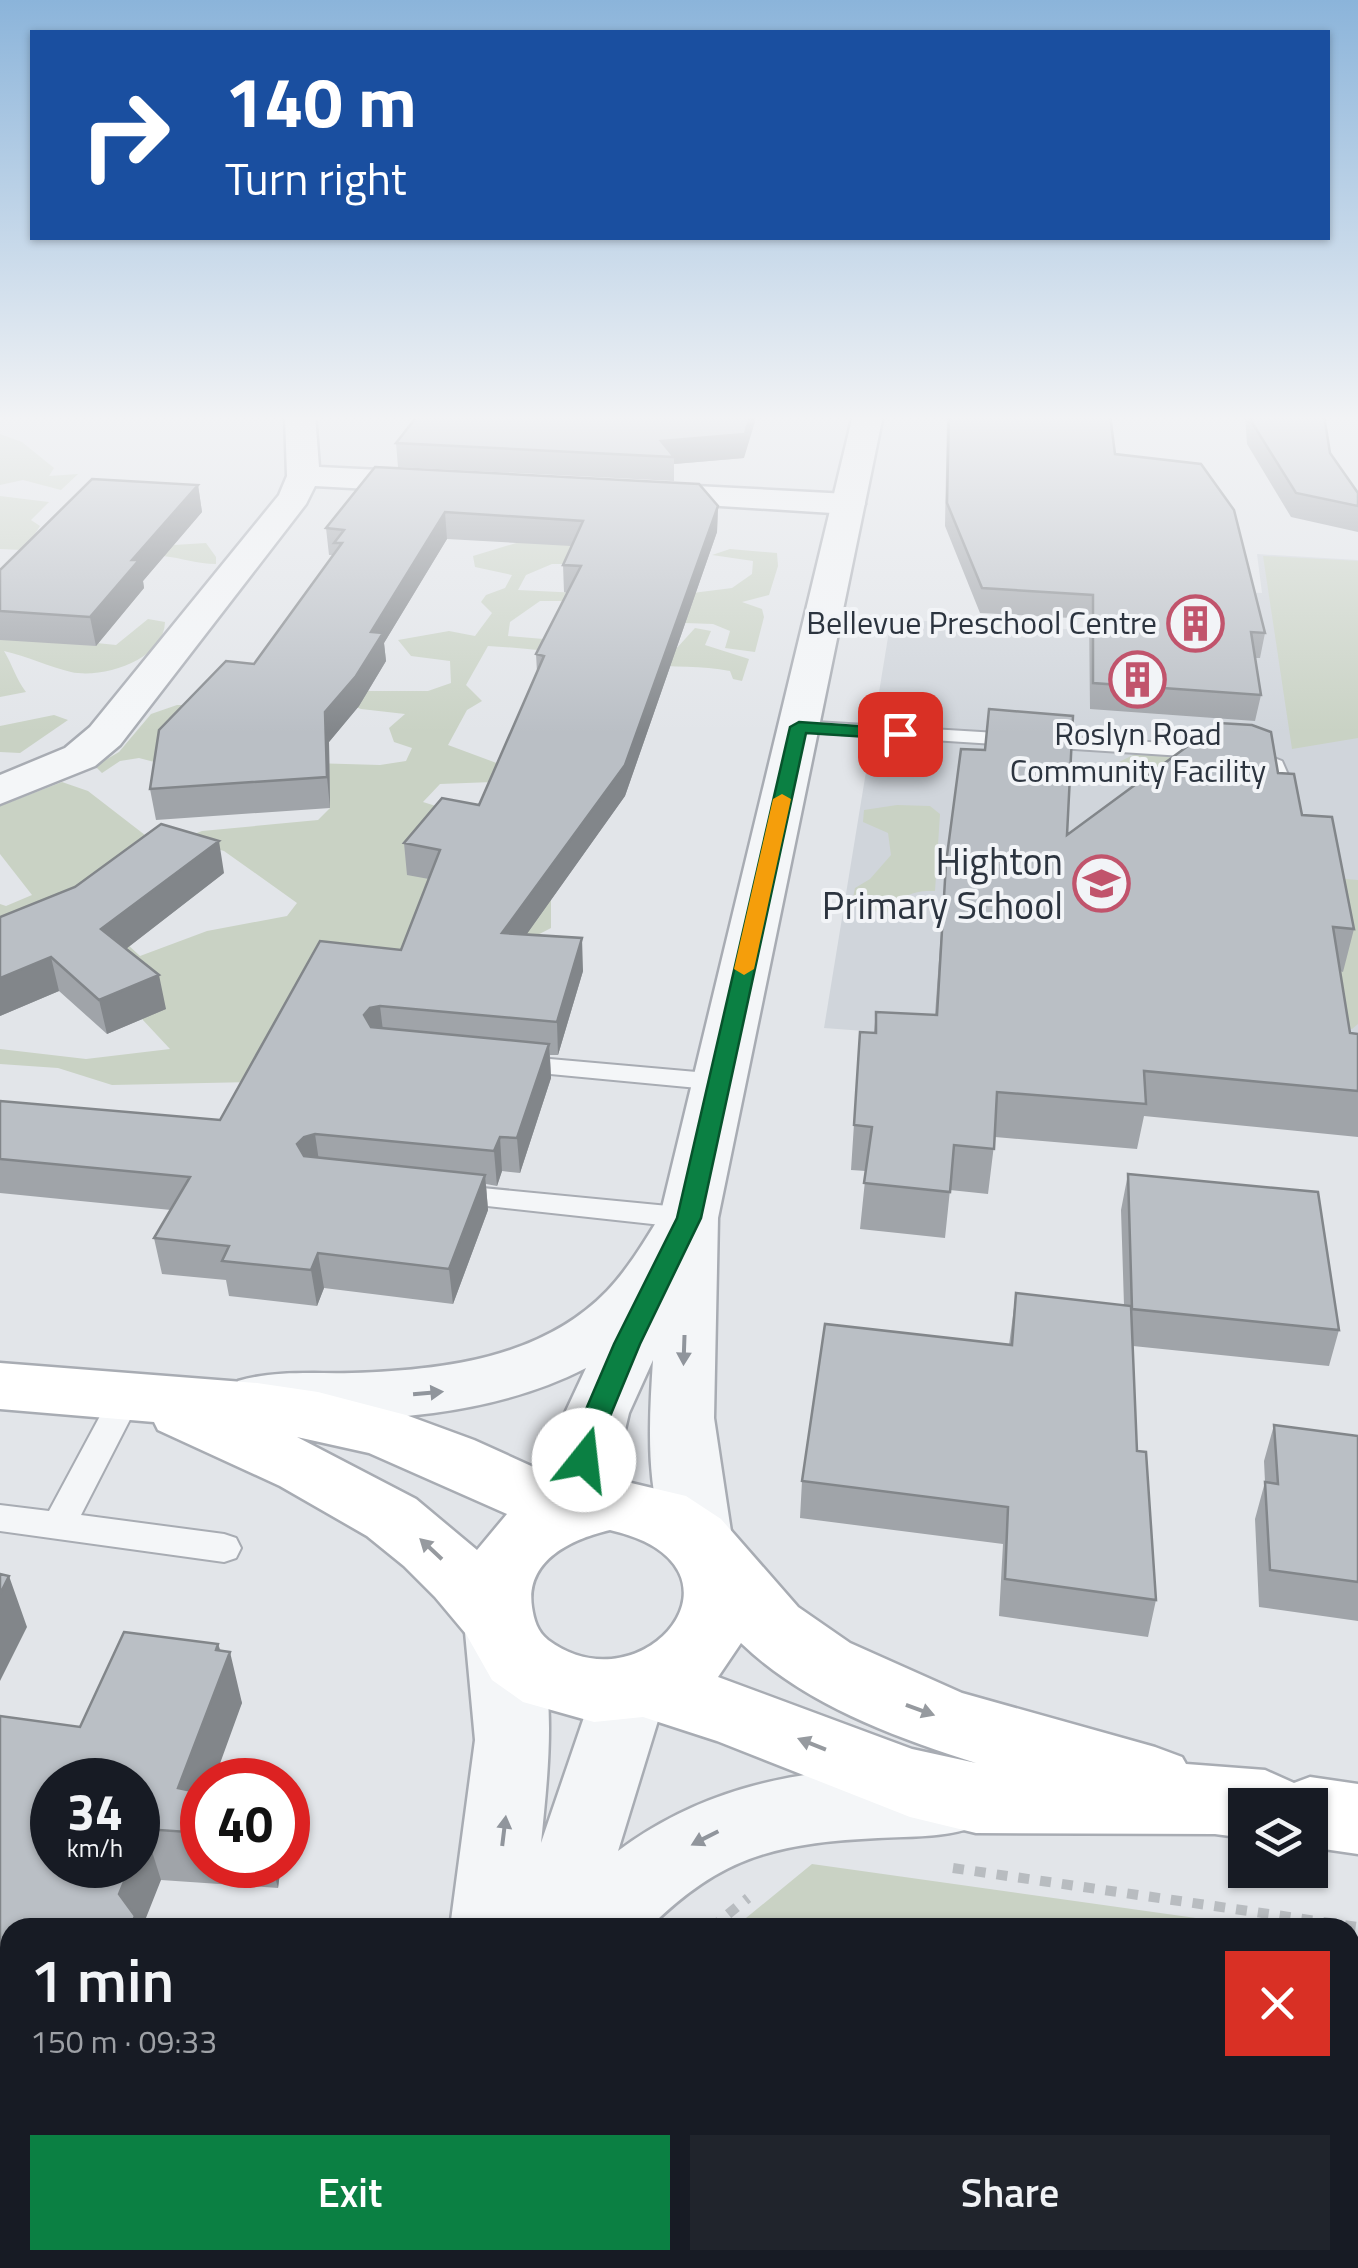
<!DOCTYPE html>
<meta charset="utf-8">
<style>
:root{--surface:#171b24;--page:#20242c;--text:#f1f3f6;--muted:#9ea1a6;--accent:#0b8043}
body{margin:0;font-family:"Titillium Web",sans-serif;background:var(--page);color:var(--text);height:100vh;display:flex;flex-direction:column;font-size:38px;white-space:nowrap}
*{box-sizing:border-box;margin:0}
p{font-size:32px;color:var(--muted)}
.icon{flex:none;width:55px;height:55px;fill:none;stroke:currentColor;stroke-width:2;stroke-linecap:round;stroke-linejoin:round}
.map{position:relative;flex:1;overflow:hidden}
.panel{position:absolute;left:0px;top:1918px;width:1360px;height:352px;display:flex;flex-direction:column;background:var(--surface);border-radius:30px 30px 0 0;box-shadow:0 2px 8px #0004}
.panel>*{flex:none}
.top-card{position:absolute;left:30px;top:30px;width:1300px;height:210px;border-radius:0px;box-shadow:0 2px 8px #0004;background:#1a4fa0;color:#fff;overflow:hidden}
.buttons{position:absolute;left:1228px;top:1788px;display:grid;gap:20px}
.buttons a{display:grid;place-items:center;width:100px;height:100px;border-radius:0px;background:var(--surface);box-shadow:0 2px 8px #0004;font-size:50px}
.speed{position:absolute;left:30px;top:1758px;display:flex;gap:20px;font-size:50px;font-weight:700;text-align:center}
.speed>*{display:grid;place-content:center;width:130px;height:130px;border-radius:50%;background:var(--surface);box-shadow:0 2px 8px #0004;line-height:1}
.speed small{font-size:25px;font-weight:400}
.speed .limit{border:15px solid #d22;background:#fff;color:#111}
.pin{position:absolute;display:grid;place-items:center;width:85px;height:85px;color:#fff;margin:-42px;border-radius:20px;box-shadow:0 5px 15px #0006}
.me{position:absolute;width:110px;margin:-55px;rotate:16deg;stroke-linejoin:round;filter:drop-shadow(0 0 8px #0008)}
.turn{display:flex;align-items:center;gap:35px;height:210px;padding:0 30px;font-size:45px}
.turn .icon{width:130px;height:130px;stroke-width:2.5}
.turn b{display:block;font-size:70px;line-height:85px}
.round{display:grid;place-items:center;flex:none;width:105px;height:105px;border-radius:0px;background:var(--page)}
.head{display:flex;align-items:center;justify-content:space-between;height:170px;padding:0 30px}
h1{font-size:60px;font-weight:600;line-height:75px}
.primary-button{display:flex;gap:20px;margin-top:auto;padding:20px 30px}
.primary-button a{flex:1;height:115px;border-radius:0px;background:var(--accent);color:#fff;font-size:40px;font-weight:600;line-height:115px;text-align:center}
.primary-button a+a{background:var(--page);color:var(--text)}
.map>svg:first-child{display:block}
</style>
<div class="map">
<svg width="1358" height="2268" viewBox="0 0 1358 2268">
<rect width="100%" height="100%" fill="#e2e5e9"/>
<path fill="#d0d5db" d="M1257,554L1358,560V1068L824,1028L891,619L1119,632L1116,585L1262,593Z"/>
<path fill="#c9d2c4" d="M0,434L22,442L54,468L49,476L78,474L61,490L23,480L0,485Z
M0,496L49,502L31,520L40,526L33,537L171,548L174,545L206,543L216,557V564C197,564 182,558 163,556L0,549Z
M536,537L574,538L577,564H552L526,575L518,590L661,597L732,588L752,574L753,561L712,555L730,549L777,553L778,566L769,595L742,602L762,609L764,617L755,652L725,648L730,631L713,624L685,623L578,601H540L510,622L508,636L675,650L695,628L711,631L705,645L749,659L742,681L733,679L730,671C702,665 673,668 644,664C592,657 541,649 488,646L466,685L482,701L467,710L448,745L510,768L492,782L440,784L423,802L439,807L551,901V928L252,1082L112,1085L58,1068L0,1064V1049L86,1059L170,1049L142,1019L164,1009L0,942V904L6,906L32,895L0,854V806L62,782L88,791L176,859L74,895L140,956L207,931L287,916L297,903L224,851L182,839L202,831L318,820L330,808L139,758L120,761L102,773L95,766L119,752L151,714L177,705H216L311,763L380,765L406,761L412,748L394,742L389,728L405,714L361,709L311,691H428L451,683L450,661L411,656L398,640L449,631L475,636L492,613L481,602L486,595L505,588L512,575L475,567L473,556Z
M1263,556L1358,561V738L1292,749Z
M148,619L165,622C164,660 103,679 71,672C49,667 27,656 4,651C12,664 16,679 26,692L0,697V633L116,645Z
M54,715L68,720L20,753L0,752V726Z
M1143,750L1247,759L1167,785L1121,781L1119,762Z
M897,805L930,806L940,814L935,891C910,890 901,897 885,915L852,902L855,888L870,879L891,855L888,833L863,822L864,810Z
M1322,877L1358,880V1024L1352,1029L1332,1027Z
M812,1864L1260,1927H735Z
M1350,1940L1358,1941V2268H615L614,2260H1350Z"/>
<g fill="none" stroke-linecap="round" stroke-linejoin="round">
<defs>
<path id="service" d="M799,721L1248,748L1282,761L1296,793L1285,799L1277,798L1266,769L1245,760L792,731V723Z
M516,1056L719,1074L732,1082L719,1090L507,1070L503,1064Z
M452,1185L689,1208L699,1211L703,1218L699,1225L689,1228L442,1201L438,1194L442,1187Z
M125,1386L136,1390L141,1398L81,1515L224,1534L236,1538L241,1548L236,1558L224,1562L0,1531V1505L49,1511L114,1390Z
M0,2184L10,2185V2231L0,2230Z
M287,2260H369L373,2268H291Z"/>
<path id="minor" d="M285,415H315L319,467L441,473L452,476L457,483L452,490L441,493L315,486L306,504L120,745L95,766L0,804V775L65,748L90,727L279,495L287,476Z
M637,483L848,494L860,497L865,504L860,511L848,514L625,500L621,493L625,486Z"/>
<path id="tertiary" d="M853,415H883L718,1218L714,1418L732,1538L722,1557L698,1565L674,1557C644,1500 649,1423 653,1360L629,1413L606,1510L596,1529L572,1536L548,1529L538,1510L565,1413L586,1368C484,1420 372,1420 261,1422L238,1415L229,1398L238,1381C275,1370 314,1374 352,1373C442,1370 541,1359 607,1291C628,1269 644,1242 660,1216Z
M501,1602L527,1611C560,1678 548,1771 541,1843L594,1688L605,1666L631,1657L657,1666L668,1688L618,1851C696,1793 782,1772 878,1768C913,1767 944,1764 977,1776L988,1801L977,1826C944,1838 913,1836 878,1838C779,1843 722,1855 649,1928H450L475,1740L465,1632L475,1611Z
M405,2260H499L497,2268H403Z"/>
<path id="secondary" d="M0,1363L257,1383L318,1392L406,1415L474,1440L573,1485L610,1478L686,1496L721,1519L798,1607L850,1643L962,1693L1155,1747L1182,1757L1186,1764L1265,1770L1294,1783L1310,1777L1358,1784V1854L1310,1847V1805H1245V1838L1215,1834L976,1833L910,1817L717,1741L643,1717L594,1722L523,1702L492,1680L466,1634L435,1597L404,1566L367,1536L280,1486L158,1430L154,1422L0,1409ZM297,1437L369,1453L507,1514L477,1550L416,1499ZM610,1530C764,1565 644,1711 548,1640C537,1631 534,1620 532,1607C525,1560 572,1539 610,1530ZM741,1643C804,1704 894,1737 976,1763L912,1749L718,1677Z"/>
</defs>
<use href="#service" stroke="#a8acb3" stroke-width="4"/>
<use href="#minor" stroke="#a8acb3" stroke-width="5"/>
<use href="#tertiary" stroke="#a8acb3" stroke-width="5"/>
<use href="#secondary" stroke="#a8acb3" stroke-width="5"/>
<path stroke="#b8bcc0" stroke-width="10" stroke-dasharray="11 11" stroke-linecap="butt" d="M953,1868L1358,1927
M711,1928L748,1898
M595,2268L596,2260"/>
<use href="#service" fill="#f4f6f8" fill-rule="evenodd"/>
<use href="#minor" fill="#f4f6f8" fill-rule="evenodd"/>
<use href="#tertiary" fill="#f4f6f8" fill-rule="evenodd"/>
<use href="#secondary" fill="#fff" fill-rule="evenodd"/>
</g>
<path fill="#a0a4a9" d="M947,415H1110L1115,454L1265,633L1260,658H1255L1261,695L1255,721L1090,709L1089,619L980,613L945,526Z
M1245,415H1332L1324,417L1330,453L1358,493V532L1291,517L1247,444Z
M396,443L744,458L674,464V481L398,467Z
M375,467L718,506L717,532L625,796L526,935L583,971L558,1055H550L551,1078L520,1173L502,1171L497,1186L486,1184L488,1210L453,1304L324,1288L317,1306L229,1296L226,1280L162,1274L154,1238L171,1210L0,1193V1101L220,1120L401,950L429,879L407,875L404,843L479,805L537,672L536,654L567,593L564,592L563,565L571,546L447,539L384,643L386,661L359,706L329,742L330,808L156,820L150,789L254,664L333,555H329L326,528Z
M198,485L202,512L143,581L144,588L96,646L0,640V570Z
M1278,773L1354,929L1343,972L1340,971L1350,1033L1358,1034V1137L1144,1116L1137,1149L995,1137L988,1194L950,1190L945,1238L860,1229L866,1171L851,1170L860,1032H874L876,1012L935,1015L946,863L1067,835Z
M224,873L126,949L166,1009L107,1034L59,991L0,1016V917Z
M1128,1174L1339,1330L1329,1366L1133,1346L1137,1451L1156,1600L1148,1637L999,1616L1003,1544L800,1518L802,1481L1009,1345L1016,1293L1124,1305L1121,1210Z
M1274,1425L1358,1436V1621L1259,1607L1255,1519L1265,1482L1264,1461Z
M218,1644L242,1703L202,1780V1865H281L278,1888L161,1880L10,1928V2083L0,2082V1716L80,1727Z
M1350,1946L1358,1947V2047L1350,2046Z"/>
<path fill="#82868a" d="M750,415H757L744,458L674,464V457L661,441Z
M198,485L202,512L143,581L144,588L96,646L90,617L132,560Z
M718,506L717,532L625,796L504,966L502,933Z
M445,512L447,539L384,643L386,661L359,706L329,742L330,808L327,777L325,712L371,632Z
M219,841L224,873L109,962L101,929Z
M582,938L583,971L558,1055L557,1022Z
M51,957L59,991L0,1016V978Z
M159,975L166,1009L107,1034L99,1000Z
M380,1006L384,1039L374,1041L364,1015L370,1008Z
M549,1044L551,1078L520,1173L517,1138Z
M315,1134L320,1168L309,1171L297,1144L304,1137Z
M500,1137L502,1171L497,1186L494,1151Z
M485,1175L488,1210L453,1304L449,1269Z
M318,1253L324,1288L317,1306L311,1270Z
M9,1576L27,1627L0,1681V1594Z
M218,1644L224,1668L230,1652L242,1703L214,1780H202V1811L178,1788Z
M145,1829L161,1880L142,1928H130L119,1894L131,1865H138V1849Z
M272,1865H281L278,1888Z"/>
<path fill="#babfc5" stroke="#82868a" stroke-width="2.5" d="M418,415H750L745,434L661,441L674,457L396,443Z
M949,415H1110L1115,454L1201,464L1234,510L1265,633L1251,632L1261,695L1093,683V595L982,588L947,503Z
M1251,415H1324L1330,453L1358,493V506L1296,493L1251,421Z
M375,467L699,484L718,506L625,765L502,933L582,938L557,1022L380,1006L370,1008L364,1015L371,1027L549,1044L517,1138L500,1137L494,1151L315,1134L304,1137L297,1144L304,1156L485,1175L449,1269L318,1253L311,1270L222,1261L229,1246L154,1238L190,1177L0,1159V1101L220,1120L320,941L401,950L440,850L404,843L442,798L479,805L544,656L536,654L581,566L563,565L583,521L445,512L371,632L383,633L356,676L325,712L327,777L150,789L159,730L226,661L254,664L342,543H334L344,530L326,528Z
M92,479L198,485L132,560H139L90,617L0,611V570Z
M989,709L1073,716L1067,835L1219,723L1252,725L1271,732L1278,773L1294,774L1302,815L1332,817L1354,929L1333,927L1350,1033L1358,1034V1091L1144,1071L1146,1104L997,1092L994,1149L954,1145L950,1192L864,1183L872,1127L854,1125L860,1032L876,1033V1012L937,1015L946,863L961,749L985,750Z
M161,824L219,841L101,929L159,975L99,1000L51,957L0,978V917L75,887Z
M1128,1174L1318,1192L1339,1330L1132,1309Z
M1016,1293L1131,1306L1137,1451L1146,1452L1156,1600L1005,1579L1008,1507L802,1481L825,1324L1012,1345Z
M1274,1425L1358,1436V1582L1270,1570L1265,1482L1278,1484Z
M0,1574L9,1576L0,1594Z
M124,1632L218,1644L216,1650L230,1652L178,1788L202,1793V1833L145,1829L138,1849V1780H52V1865H131L119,1894L135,1916L130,1928H10V2038L0,2037V1716L80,1727Z
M1350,1946L1358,1947V2028L1351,2027L1350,2021Z"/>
<defs><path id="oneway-solid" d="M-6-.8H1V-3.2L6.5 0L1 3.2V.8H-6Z" transform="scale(2.5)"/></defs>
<g fill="#90959c">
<use href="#oneway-solid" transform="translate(684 1350) rotate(92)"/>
<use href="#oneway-solid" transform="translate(428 1393) rotate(-5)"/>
<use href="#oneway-solid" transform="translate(504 1831) rotate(-83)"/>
<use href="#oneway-solid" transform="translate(705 1838) rotate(153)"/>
</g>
<g fill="#969a9f">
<use href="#oneway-solid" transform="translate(431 1549) rotate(-137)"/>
<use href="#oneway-solid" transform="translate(920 1710) rotate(20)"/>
<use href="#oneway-solid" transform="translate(812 1744) rotate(-158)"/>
</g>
<linearGradient id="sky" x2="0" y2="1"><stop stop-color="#8bb4da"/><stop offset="0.57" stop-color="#f2f3f5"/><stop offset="1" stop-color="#f2f3f5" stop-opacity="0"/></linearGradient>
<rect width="1358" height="733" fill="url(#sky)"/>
<path fill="#0b8043" stroke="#07532c" stroke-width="2.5" d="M799,722L900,729L909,734L900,739L806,733L701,1218L640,1344L611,1414L594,1467L584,1470L575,1467L571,1460L584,1414L614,1344L677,1218L790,727Z"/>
<path fill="#f59e0b" d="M782,794L791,799L754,969L744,975L734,969L773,799Z"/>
<defs>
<symbol id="building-ring" viewBox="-11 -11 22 22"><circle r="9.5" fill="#f2f4f7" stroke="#c1546c" stroke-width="1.5"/><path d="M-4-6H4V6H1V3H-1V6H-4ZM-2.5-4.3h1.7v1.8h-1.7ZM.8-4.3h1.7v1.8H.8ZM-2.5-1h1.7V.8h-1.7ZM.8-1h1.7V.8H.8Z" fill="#c1546c"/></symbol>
<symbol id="school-ring" viewBox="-11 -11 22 22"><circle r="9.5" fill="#f2f4f7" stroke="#c1546c" stroke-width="1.5"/><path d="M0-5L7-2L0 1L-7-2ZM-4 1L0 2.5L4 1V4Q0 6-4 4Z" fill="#c1546c"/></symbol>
</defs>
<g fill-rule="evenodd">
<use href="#building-ring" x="1164" y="592" width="63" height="63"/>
<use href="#building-ring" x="1106" y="648" width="63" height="63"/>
<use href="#school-ring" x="1070" y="852" width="63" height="63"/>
</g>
<g text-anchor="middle" stroke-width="8" stroke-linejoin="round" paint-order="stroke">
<g font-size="32" fill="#2c343f" stroke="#f2f4f7" text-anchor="end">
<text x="1157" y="634">Bellevue Preschool Centre</text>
<text x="1138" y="745" text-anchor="middle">Roslyn Road<tspan x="1138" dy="37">Community Facility</tspan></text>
</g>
<g font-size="38" fill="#2c343f" stroke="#f2f4f7" text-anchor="end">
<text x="1063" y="875">Highton<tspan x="1063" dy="44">Primary School</tspan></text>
</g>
</g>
</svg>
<div class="buttons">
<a><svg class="icon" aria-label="layers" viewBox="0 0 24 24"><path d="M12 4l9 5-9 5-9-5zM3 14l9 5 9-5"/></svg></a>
</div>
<div class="speed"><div>34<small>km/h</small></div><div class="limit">40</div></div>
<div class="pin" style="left:900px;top:734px;background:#d93025"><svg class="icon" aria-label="arrive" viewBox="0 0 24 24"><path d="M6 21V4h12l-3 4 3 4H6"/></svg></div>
<svg class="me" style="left:584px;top:1460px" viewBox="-20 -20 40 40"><circle r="19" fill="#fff"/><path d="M0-13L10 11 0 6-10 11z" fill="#0b8043"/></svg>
<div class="top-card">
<div class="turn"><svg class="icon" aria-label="right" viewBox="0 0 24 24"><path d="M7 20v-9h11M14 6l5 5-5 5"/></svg><div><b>140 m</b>Turn right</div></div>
</div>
<section class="panel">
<div class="head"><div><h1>1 min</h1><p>150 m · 09:33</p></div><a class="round" style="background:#d93025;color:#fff"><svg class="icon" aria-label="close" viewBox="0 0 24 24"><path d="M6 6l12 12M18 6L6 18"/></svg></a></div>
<div class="primary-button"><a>Exit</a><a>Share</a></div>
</section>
</div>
